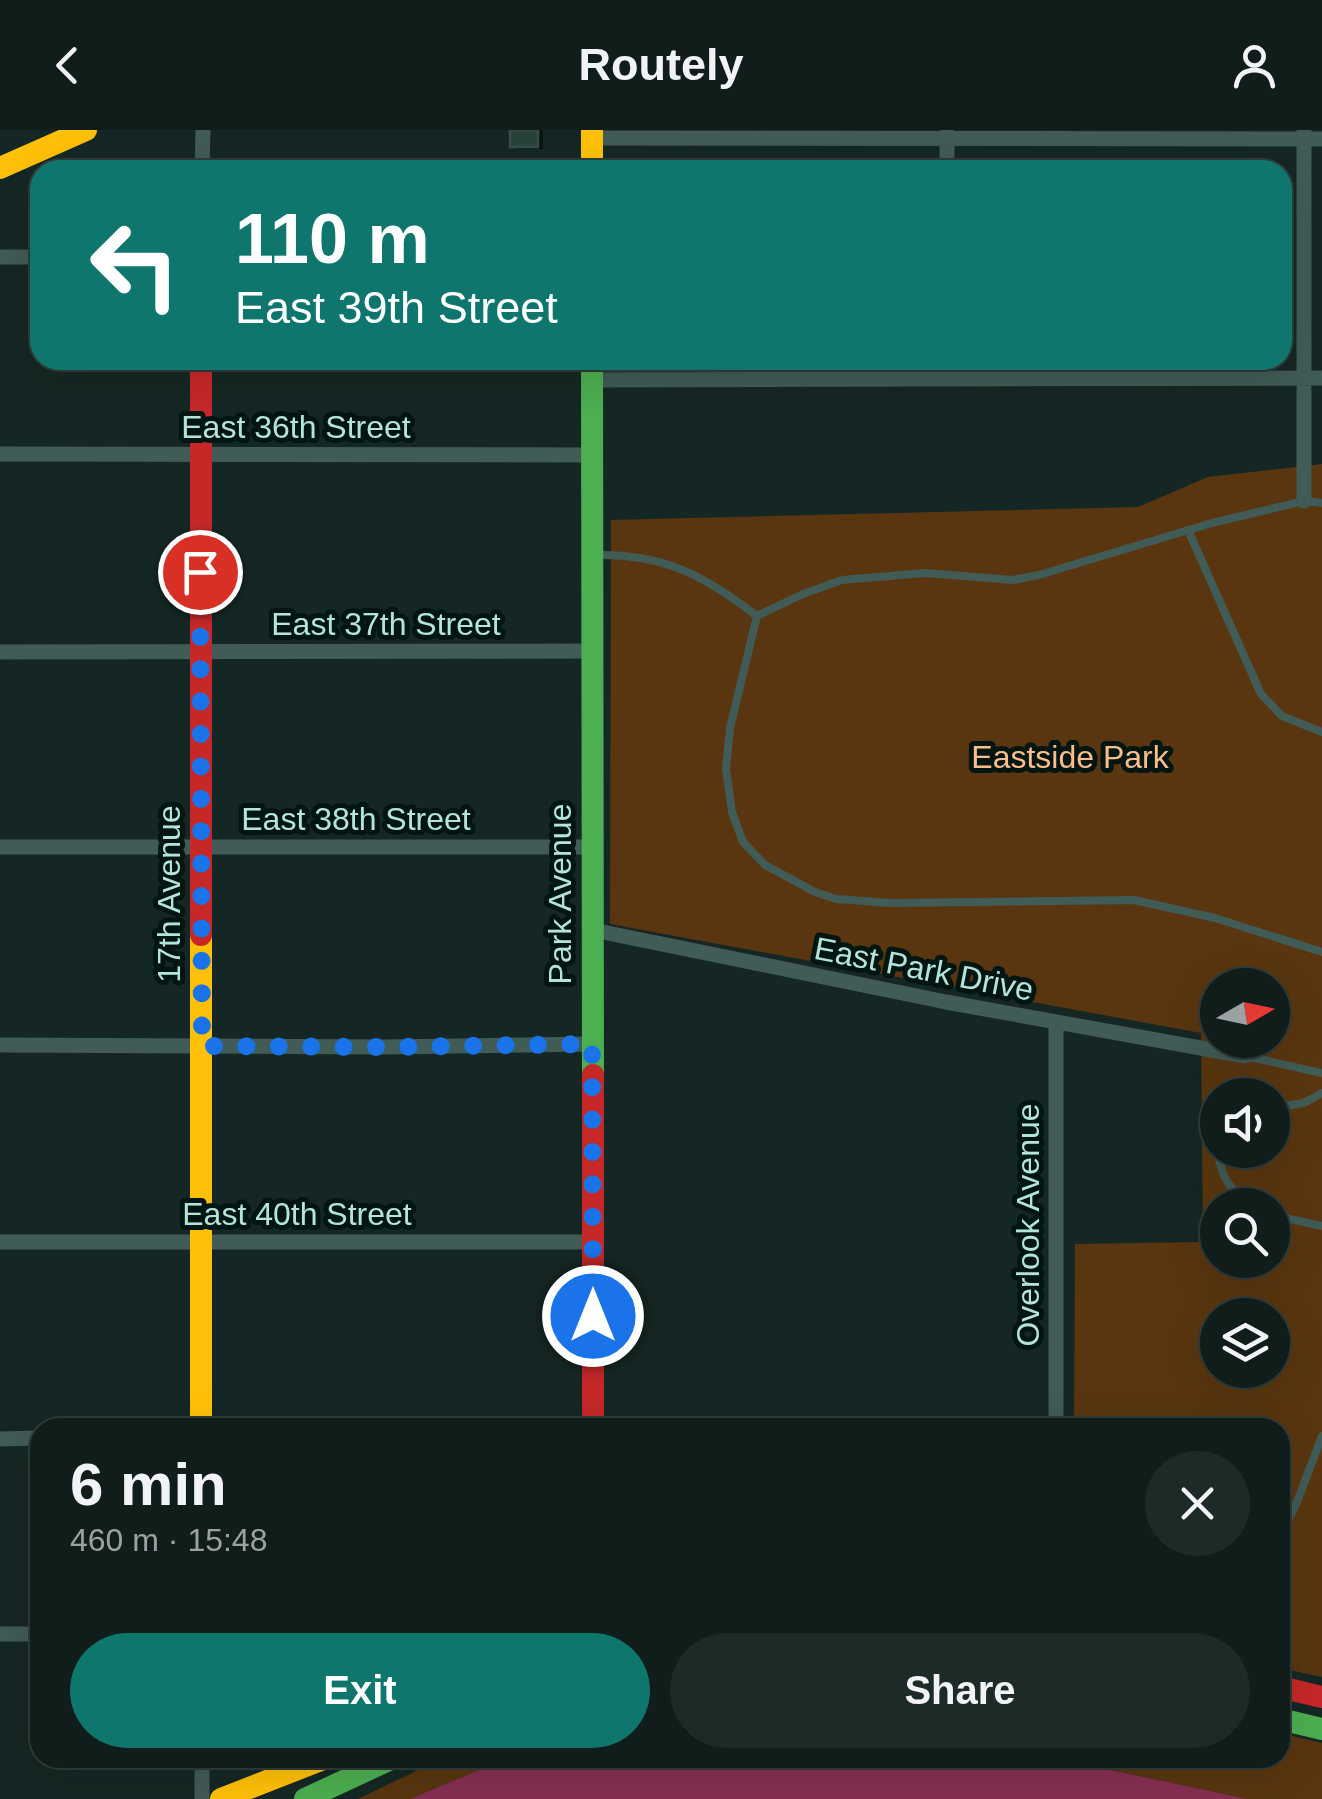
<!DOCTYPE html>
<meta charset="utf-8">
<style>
:root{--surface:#101d1b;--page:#1e2a28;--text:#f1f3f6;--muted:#9ca2a3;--line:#303b3a;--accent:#0f766e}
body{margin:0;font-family:Arial,sans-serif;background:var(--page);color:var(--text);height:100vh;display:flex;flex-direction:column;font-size:38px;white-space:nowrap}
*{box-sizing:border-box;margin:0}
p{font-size:32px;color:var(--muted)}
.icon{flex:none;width:55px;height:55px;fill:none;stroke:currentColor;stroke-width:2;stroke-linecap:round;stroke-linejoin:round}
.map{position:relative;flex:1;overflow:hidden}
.details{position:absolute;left:30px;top:1288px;width:1260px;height:350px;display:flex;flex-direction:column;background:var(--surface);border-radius:30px;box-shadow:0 10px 40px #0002,0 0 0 2px var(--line)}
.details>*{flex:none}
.banner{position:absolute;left:30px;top:30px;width:1262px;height:210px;border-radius:30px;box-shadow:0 10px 40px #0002,0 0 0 2px var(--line);background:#0f766e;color:#fff;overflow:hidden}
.needle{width:65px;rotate:81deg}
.buttons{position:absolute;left:1200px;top:838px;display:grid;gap:20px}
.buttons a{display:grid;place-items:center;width:90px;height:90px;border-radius:50%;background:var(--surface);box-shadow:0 10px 40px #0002,0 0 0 2px var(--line);font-size:50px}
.pin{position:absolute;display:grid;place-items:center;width:85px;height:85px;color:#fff;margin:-42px;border:5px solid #fff;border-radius:50%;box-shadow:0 2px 10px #0007}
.me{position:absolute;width:110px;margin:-55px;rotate:0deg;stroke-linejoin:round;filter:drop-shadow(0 0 8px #0008)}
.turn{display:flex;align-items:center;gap:35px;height:210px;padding:0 40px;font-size:45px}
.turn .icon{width:130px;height:130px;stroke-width:2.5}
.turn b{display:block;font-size:70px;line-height:85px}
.round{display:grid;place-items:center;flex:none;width:105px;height:105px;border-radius:52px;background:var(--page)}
.summary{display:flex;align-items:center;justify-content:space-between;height:170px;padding:0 40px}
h1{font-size:60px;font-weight:800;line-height:75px}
.button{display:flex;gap:20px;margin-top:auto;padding:20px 40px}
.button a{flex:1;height:115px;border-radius:60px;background:var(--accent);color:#fff;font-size:40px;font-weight:800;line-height:115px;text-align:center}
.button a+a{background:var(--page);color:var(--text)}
header{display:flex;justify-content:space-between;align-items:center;height:130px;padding:0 40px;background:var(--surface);font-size:45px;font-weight:800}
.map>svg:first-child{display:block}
</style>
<header><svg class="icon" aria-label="back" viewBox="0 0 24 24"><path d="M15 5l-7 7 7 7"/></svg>Routely<svg class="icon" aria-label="person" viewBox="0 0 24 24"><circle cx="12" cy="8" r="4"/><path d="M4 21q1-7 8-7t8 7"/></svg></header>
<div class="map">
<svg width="1322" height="1669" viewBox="0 0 1322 1669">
<rect width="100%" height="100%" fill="#152724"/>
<path fill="#59360f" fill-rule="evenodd" d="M1322,334V1547L1280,1538V1298L1074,1297L1075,1114L1203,1112L1201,903L610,794L611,390L1138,377L1208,347ZM1218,855H1272V910H1218ZM1218,965H1272V1020H1218ZM1218,1075H1272V1130H1218ZM1218,1185H1272V1240H1218Z
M1280,1603L1322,1613V1669H1248L1055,1628H1280Z
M443,1628H507L410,1669H358Z"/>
<path fill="#862f51" d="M507,1628H1055L1248,1669H410Z"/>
<path fill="#0007" d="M513,0H543V19H518L513,16Z"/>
<path fill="#29423c" stroke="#354e45" stroke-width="2.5" d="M510,0H538V17H510Z"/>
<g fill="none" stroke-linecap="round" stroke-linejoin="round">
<path stroke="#415b56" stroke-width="8" d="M1188,400L1261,564L1282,586L1322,602
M597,425C665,424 705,446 757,486
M757,486L730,598L726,639L732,682L743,712L765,735L815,762L836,769L891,773L1134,770L1215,788L1322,822
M757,486L803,464L842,450L925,443L1013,450L1039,445L1212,393L1304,371L1322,373
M1245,926L1322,943
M1272,978L1304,973L1322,963
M1218,1012C1217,1041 1228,1059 1251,1075
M1272,1085L1322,1096
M1280,1408L1297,1372L1322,1306"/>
<path stroke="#415b56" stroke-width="15" d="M1304,0V371
M592,8L1322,9
M202,40L203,0
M947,40V4
M0,127H40
M592,250L1322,248
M0,324L592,325
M0,522L592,521
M0,717H593
M593,800L946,872L1245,926
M0,915L384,917L592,914
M0,1112H593
M1056,1298V892
M0,1309L40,1308
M0,1504H40
M202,1628V1669"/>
<path stroke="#4caf50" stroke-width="22" d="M592,230L593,945
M1280,1589L1322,1599
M305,1669L393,1628"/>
<path stroke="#ffc107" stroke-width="22" d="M592,0V40
M0,38L86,0
M201,805V1298
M221,1669L326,1628"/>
<path stroke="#c62828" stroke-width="22" d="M201,230V805
M593,945V1298
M1280,1557L1322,1567"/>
</g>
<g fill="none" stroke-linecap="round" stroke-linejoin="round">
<path stroke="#1a73e8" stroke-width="18" stroke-dasharray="0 32.4" d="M200,442L202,916L384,917L592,914L593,1186"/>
</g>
<g text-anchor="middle" stroke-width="10" stroke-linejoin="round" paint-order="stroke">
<g font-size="32" fill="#b4e3d9" stroke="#011612">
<text x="296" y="308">East 36th Street</text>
<text x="386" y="505">East 37th Street</text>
<text x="356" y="700">East 38th Street</text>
<text transform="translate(169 764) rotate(-90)" y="11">17th Avenue</text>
<text transform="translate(560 764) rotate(-90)" y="11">Park Avenue</text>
<text transform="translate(924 839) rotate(11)" y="11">East Park Drive</text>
<text x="297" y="1095">East 40th Street</text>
<text transform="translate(1028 1095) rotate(-90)" y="11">Overlook Avenue</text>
</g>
<g font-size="32" fill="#fcbd8a" stroke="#011612">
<text x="1070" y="638">Eastside Park</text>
</g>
</g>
</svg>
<div class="buttons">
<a><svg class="needle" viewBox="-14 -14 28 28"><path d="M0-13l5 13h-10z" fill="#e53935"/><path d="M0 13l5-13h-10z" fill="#9ca2a3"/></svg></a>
<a><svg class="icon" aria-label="sound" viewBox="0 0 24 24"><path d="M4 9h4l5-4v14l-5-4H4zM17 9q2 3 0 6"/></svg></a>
<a><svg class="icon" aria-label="search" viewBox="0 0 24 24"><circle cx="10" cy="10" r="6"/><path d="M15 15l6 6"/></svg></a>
<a><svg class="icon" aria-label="layers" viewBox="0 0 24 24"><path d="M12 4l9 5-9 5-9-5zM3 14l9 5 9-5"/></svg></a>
</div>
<div class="pin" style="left:200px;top:442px;background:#d93025"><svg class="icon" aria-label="arrive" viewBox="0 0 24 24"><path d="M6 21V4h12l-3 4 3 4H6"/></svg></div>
<svg class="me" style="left:593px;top:1186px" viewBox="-20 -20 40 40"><circle r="17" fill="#1a73e8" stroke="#fff" stroke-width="3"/><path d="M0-11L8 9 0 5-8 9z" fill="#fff"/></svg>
<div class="banner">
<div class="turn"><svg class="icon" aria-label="left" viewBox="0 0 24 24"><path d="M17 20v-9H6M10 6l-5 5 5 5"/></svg><div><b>110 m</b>East 39th Street</div></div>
</div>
<section class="details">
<div class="summary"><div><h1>6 min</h1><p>460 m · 15:48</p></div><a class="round"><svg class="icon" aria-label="close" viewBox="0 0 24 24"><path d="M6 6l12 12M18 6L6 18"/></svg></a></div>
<div class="button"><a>Exit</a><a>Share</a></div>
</section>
</div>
